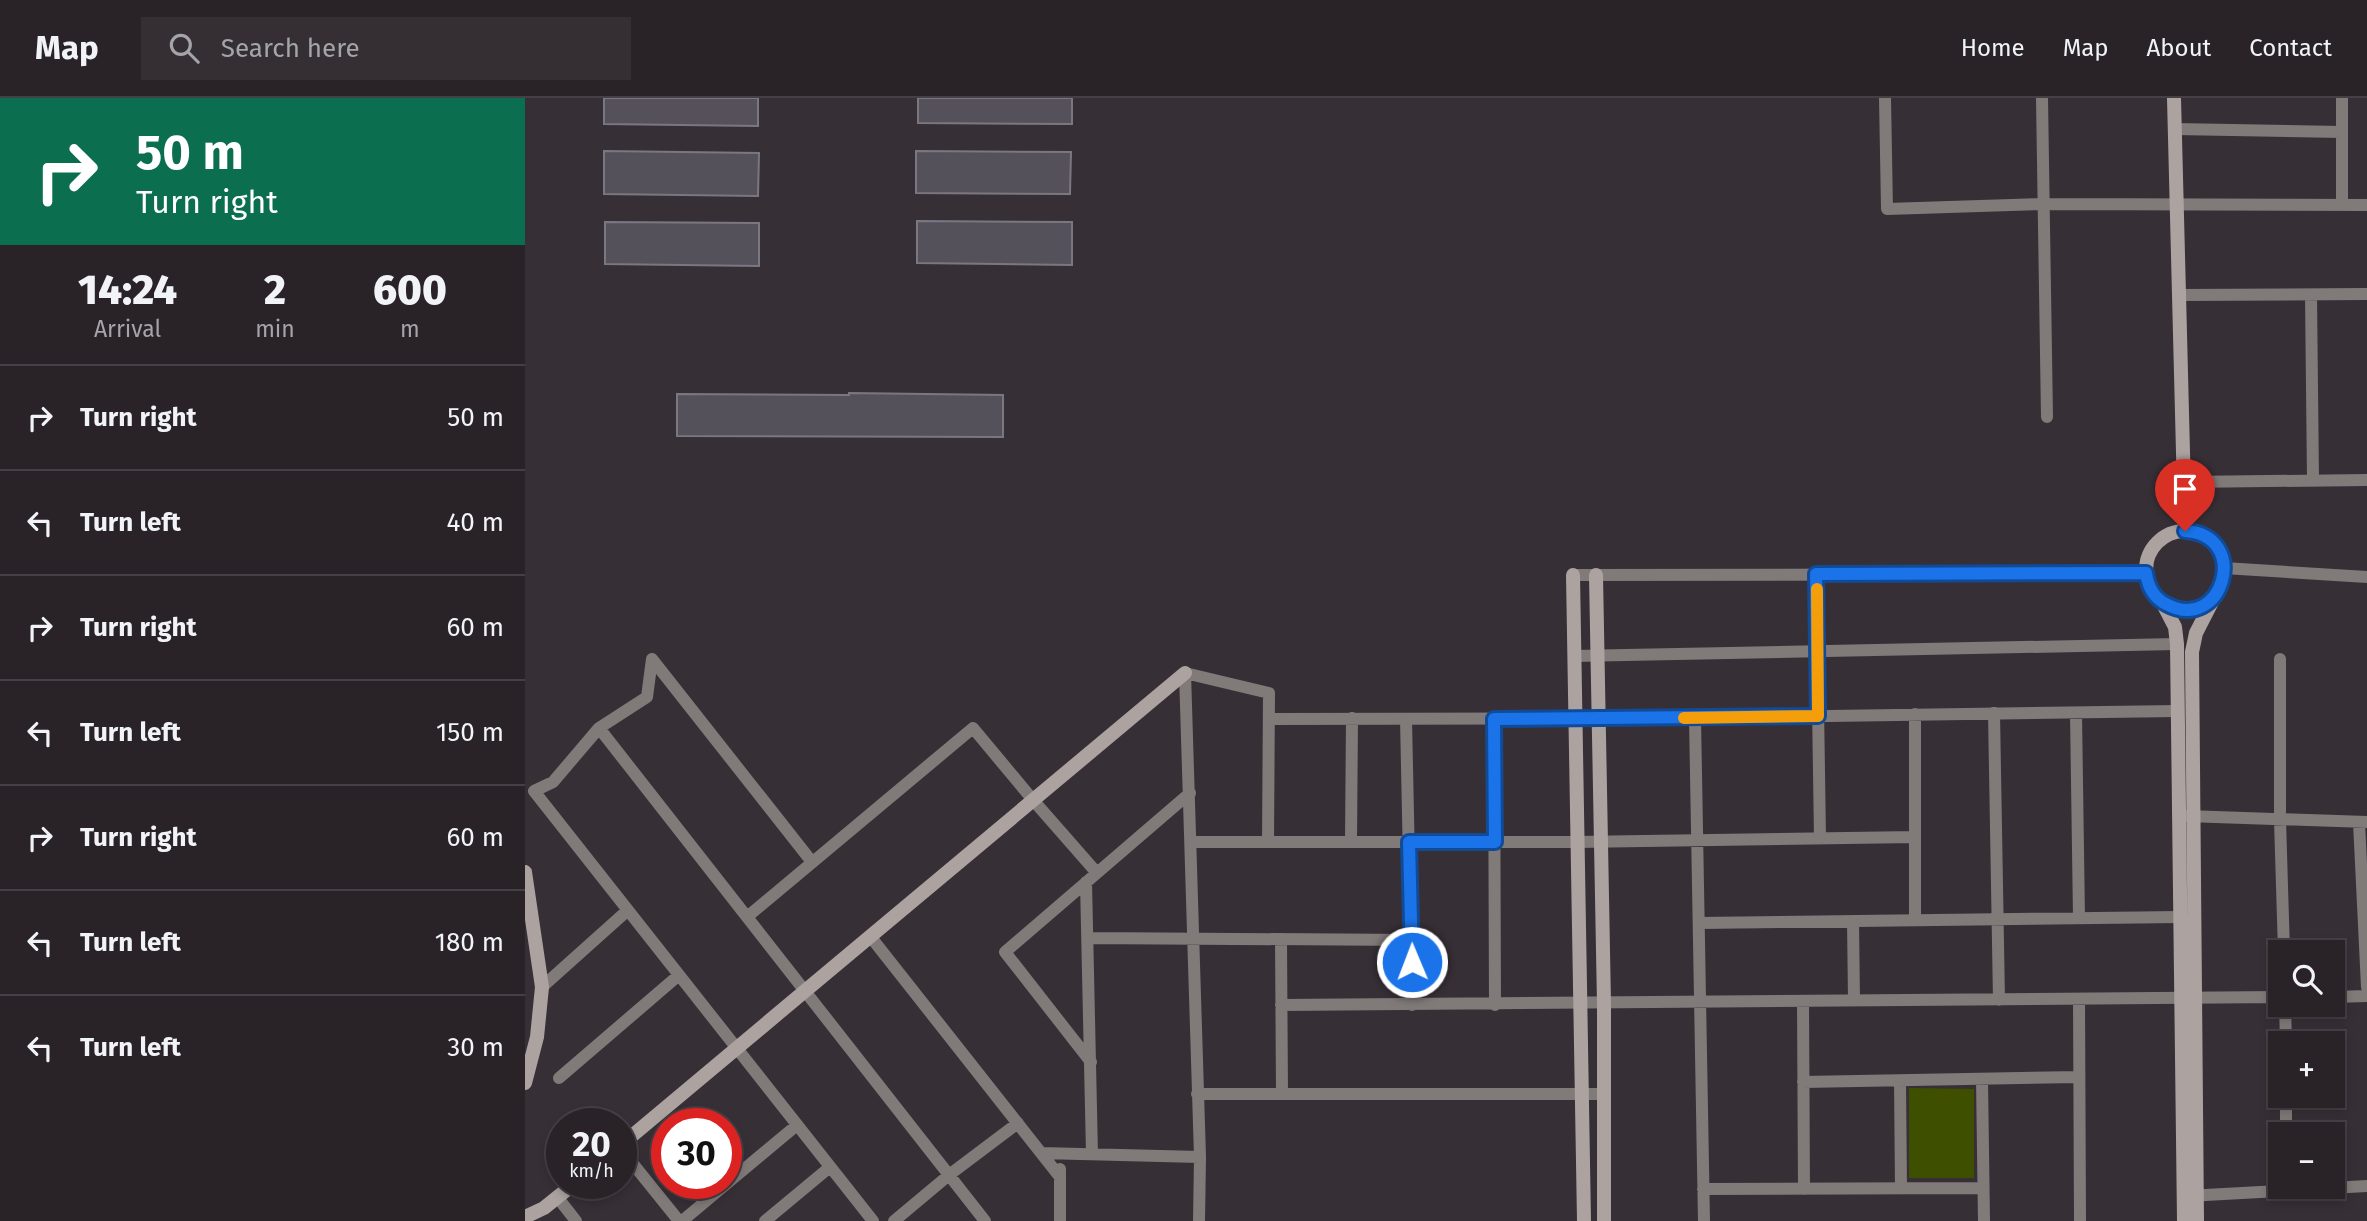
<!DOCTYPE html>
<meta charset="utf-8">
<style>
:root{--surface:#292328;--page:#352f34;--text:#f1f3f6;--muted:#a5a4a8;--line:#454045}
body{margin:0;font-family:"Fira Sans",sans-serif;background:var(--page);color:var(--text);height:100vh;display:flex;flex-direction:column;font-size:26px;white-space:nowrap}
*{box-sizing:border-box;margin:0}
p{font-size:23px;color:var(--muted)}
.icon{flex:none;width:38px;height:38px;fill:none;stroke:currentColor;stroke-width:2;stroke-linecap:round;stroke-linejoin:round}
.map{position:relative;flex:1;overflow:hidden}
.side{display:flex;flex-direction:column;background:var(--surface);width:525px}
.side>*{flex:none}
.hud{background:#0b6e4f;color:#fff;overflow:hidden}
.controls{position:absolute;left:1743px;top:842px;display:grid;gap:14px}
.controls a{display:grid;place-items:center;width:77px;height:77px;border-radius:0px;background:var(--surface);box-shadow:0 4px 10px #0003,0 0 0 2px var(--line);font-size:35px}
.speed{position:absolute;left:21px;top:1010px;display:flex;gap:14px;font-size:35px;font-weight:700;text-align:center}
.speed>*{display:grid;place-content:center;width:91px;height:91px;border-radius:50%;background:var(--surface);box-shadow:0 4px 10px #0003,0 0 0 2px var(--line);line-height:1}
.speed small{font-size:18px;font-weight:400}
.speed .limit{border:10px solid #d22;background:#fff;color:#111}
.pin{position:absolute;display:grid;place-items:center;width:60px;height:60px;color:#fff;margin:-72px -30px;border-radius:50% 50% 50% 0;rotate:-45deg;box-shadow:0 0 7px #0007}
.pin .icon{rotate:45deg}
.me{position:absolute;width:77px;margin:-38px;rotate:359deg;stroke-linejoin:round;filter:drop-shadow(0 0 5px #0008)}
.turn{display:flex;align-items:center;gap:24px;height:147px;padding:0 21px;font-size:32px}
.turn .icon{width:91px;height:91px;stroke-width:2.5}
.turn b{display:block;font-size:49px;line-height:60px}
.eta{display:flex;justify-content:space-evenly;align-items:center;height:119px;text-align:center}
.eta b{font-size:42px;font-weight:800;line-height:49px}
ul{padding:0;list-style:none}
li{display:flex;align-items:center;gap:21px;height:105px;padding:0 21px;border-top:2px solid var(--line)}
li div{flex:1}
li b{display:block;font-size:26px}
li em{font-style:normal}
header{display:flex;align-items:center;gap:42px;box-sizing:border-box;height:98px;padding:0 35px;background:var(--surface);border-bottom:2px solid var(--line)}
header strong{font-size:33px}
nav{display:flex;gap:38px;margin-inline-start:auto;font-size:24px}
.search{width:490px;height:63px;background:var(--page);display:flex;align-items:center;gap:18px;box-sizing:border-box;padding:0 24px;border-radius:0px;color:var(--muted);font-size:26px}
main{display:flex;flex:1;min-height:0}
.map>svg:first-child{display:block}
</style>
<header>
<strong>Map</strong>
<div class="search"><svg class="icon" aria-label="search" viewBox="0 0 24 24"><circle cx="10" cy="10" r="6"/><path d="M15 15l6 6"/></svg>Search here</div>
<nav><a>Home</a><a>Map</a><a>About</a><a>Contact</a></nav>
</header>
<main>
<section class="side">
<div class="hud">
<div class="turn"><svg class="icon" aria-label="right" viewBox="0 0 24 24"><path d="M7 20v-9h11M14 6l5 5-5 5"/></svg><div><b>50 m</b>Turn right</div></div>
</div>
<div class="eta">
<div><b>14:24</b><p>Arrival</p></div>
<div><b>2</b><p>min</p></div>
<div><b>600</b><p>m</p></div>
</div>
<ul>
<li><svg class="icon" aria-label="right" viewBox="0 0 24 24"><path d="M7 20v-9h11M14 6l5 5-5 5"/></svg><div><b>Turn right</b></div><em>50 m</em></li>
<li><svg class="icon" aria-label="left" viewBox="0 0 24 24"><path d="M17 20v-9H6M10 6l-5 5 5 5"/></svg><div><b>Turn left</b></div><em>40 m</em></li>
<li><svg class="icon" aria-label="right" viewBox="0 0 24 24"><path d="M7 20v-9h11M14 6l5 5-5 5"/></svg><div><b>Turn right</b></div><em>60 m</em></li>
<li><svg class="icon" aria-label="left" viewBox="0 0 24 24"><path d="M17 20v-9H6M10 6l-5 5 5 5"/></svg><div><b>Turn left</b></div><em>150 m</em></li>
<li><svg class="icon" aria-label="right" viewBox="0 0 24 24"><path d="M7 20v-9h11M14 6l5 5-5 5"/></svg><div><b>Turn right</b></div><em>60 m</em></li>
<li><svg class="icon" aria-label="left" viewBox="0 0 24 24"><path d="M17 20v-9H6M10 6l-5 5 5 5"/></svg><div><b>Turn left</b></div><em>180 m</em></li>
<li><svg class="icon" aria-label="left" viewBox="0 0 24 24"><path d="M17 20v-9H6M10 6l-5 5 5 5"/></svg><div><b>Turn left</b></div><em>30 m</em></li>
</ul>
</section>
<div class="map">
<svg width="1842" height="1123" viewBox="0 0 1842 1123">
<rect width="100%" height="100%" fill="#372f36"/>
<path fill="#3e5000" d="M1384,990L1449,991V1080H1384Z"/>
<path fill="#55515b" stroke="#7b7782" stroke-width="2" d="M79,0H233V28L79,26Z
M393,0H547V26L393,25Z
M79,53L234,55L233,98L79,96Z
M391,53L546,54L545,96L391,95Z
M392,123L547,124V167L392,165Z
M80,124L234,125V168L80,166Z
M324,295L478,297V339L152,338V296L324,297Z"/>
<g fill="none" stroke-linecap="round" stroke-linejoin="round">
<path stroke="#807a79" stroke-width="12" d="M1360,0L1362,111L1518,106L1842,107
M1517,0L1522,319
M1817,0V107
M1650,31L1817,34
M1654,197L1842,196
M1786,197L1788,382
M1660,384L1842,382
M1699,470L1842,479
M1291,476L1295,740
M1048,477L1621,476
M1049,558L1652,546
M127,561L122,599L74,630L28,684L9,693L348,1123
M127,561L287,764
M1755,561V722L1759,854
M1469,615L1474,902
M1551,615L1554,820
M1390,616V822
M1170,620L1179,1123
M744,621L1170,620L1652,613
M881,621L887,907
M969,621L970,907
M74,630L460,1123
M1661,718L1842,724
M1834,724L1842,889
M666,744H1051L1390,739
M826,744L827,620
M561,784L567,1056
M222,819L448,630L508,702L572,775
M1328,823L1329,902
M1174,825L1655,819
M345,838L535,1079
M563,840L887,842
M756,841L757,996
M17,889L103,812
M1808,899L1842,898
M1554,901L1555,1123
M1278,904L1279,1091
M1760,906L1761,945
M756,907L1755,899
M566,964L480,854L665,695
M34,980L154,877
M1457,981L1459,1123
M1375,983L1376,1090
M1278,984L1554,979
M672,996H1079
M1761,998V1036
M96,1051L154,1123
M516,1055L675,1059
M535,1071V1123
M1178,1091L1458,1090
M1662,1098L1842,1088
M33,1100L51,1123
M157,1123L272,1027
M240,1123L305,1069
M369,1123L424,1077L493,1025
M674,1123L675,1059L660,575L744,595L743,744"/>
<path stroke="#aca3a1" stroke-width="14" d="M1649,0L1660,433
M1621 472a39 39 0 1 1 78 0a39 39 0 1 1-78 0Z
M1048,477L1059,1123
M1071,477L1079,906V1123
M1637,504L1650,529L1652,546L1659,1123
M0,774L17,889L12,939L0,985
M96,1047L660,575
M0,1119L19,1110L50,1085
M1672,1123L1667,554L1671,535L1689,500"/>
</g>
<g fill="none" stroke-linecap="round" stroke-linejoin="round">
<defs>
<path id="route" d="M887,864L884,744H970L969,621L1293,618L1291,476L1621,475C1623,489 1629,500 1641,506C1698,537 1727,437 1660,433"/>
</defs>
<use href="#route" stroke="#114b97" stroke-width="18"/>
<use href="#route" stroke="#1a73e8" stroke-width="12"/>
<path stroke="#f59e0b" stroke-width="12" d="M1159,620L1293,618L1292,491"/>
</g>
</svg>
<div class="controls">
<a><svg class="icon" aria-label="search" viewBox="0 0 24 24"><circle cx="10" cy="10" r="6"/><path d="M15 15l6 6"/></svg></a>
<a>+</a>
<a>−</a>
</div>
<div class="speed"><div>20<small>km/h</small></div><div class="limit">30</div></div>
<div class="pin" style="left:1660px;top:433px;background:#d93025"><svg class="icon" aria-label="arrive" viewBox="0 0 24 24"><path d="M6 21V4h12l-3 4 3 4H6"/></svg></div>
<svg class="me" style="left:887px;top:864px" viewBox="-20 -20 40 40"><circle r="17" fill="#1a73e8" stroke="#fff" stroke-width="3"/><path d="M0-11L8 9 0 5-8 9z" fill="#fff"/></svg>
</div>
</main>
